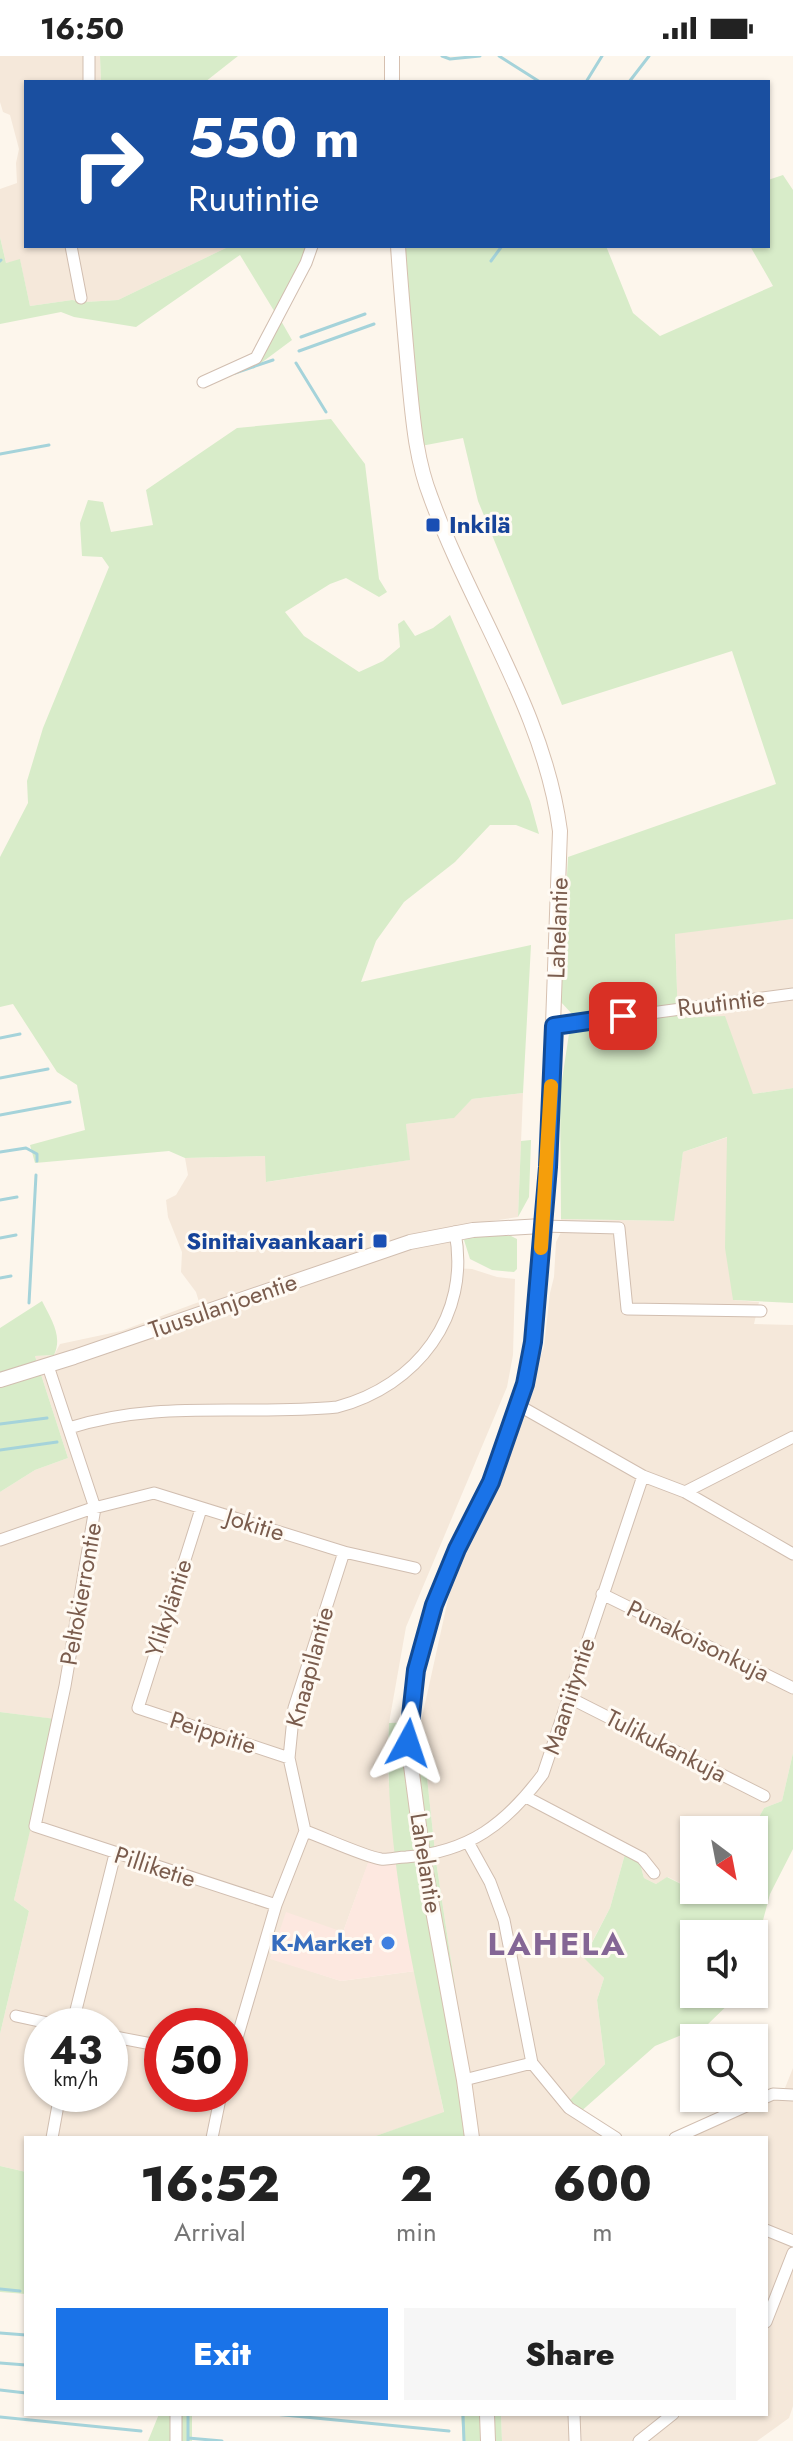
<!DOCTYPE html>
<meta charset="utf-8">
<style>
:root{--surface:#fff;--page:#f6f6f6;--text:#222;--muted:#767676;--accent:#1a73e8}
body{margin:0;font-family:Jost,sans-serif;background:var(--page);color:var(--text);height:100vh;display:flex;flex-direction:column;font-size:30px;white-space:nowrap}
*{box-sizing:border-box;margin:0}
p{font-size:26px;color:var(--muted)}
.icon{flex:none;width:44px;height:44px;fill:none;stroke:currentColor;stroke-width:2;stroke-linecap:round;stroke-linejoin:round}
.map{position:relative;flex:1;overflow:hidden}
.details{position:absolute;left:24px;top:2080px;width:744px;height:280px;display:flex;flex-direction:column;background:var(--surface);border-radius:0px;box-shadow:0 2px 6px #0004}
.details>*{flex:none}
.banner{position:absolute;left:24px;top:24px;width:746px;height:168px;border-radius:0px;box-shadow:0 2px 6px #0004;background:#1a4fa0;color:#fff;overflow:hidden}
.needle{width:52px;rotate:148deg}
.fabs{position:absolute;left:680px;top:1760px;display:grid;gap:16px}
.fabs a{display:grid;place-items:center;width:88px;height:88px;border-radius:0px;background:var(--surface);box-shadow:0 2px 6px #0004;font-size:40px}
.speed{position:absolute;left:24px;top:1952px;display:flex;gap:16px;font-size:40px;font-weight:700;text-align:center}
.speed>*{display:grid;place-content:center;width:104px;height:104px;border-radius:50%;background:var(--surface);box-shadow:0 2px 6px #0004;line-height:1}
.speed small{font-size:20px;font-weight:400}
.speed .limit{border:12px solid #d22;background:#fff;color:#111}
.pin{position:absolute;display:grid;place-items:center;width:68px;height:68px;color:#fff;margin:-34px;border-radius:16px;box-shadow:0 4px 12px #0006}
.me{position:absolute;width:88px;margin:-44px;rotate:5deg;stroke-linejoin:round;filter:drop-shadow(0 0 6px #0008)}
.turn{display:flex;align-items:center;gap:28px;height:168px;padding:0 32px;font-size:36px}
.turn .icon{width:104px;height:104px;stroke-width:2.5}
.turn b{display:block;font-size:56px;line-height:68px}
.eta{display:flex;justify-content:space-evenly;align-items:center;height:136px;text-align:center}
.eta b{font-size:48px;font-weight:800;line-height:56px}
.cta{display:flex;gap:16px;margin-top:auto;padding:16px 32px}
.cta a{flex:1;height:92px;border-radius:0px;background:var(--accent);color:#fff;font-size:32px;font-weight:800;line-height:92px;text-align:center}
.cta a+a{background:var(--page);color:var(--text)}
.status{display:flex;justify-content:space-between;align-items:center;height:56px;padding:0 40px;background:var(--surface);direction:ltr}
.status svg{height:22px;fill:currentColor}
.map>svg:first-child{display:block}
</style>
<div class="status"><b>16:50</b><svg viewBox="0 0 49 12"><path d="M0 12V9h3v3zM5 12V6h3v6zM10 12V3h3v9zM15 12V0h3v12zM26 1h20v11H26zM47 4h2v5h-2z"/></svg></div>
<div class="map">
<svg width="793" height="2385" viewBox="0 0 793 2385">
<rect width="100%" height="100%" fill="#fdf6ec"/>
<path fill="#f5e8da" fill-rule="evenodd" d="M0,0H100L101,26H26V190H230L118,244L85,246L72,244L30,250L20,204L6,207L0,181V133L17,127L16,107L19,93L10,59L3,56L0,46Z
M793,863V1032L753,1038L678,963L675,877Z
M523,1037L518,1161L452,1171L454,1212L472,1213L497,1221L515,1223L513,1299L507,1331L406,1571L389,1667L387,1708L397,1808L369,1805L343,1876L270,1902L341,1925L415,1915L444,2057L370,2082H26V2116L0,2110V1978L29,1855L14,1844L55,1663L0,1656V1436L35,1414L68,1402L35,1300L54,1299L60,1288L121,1275L199,1246L196,1236L181,1216L182,1196L168,1161L166,1144L176,1139L188,1119L185,1102L266,1100L267,1126L409,1104L406,1068L453,1062L472,1043ZM42,1970H110V2038H42ZM162,1970H230V2038H162Z
M728,1081L733,1244L759,1246L754,1268L793,1269V1697L782,1745L764,1752L752,1774H694V1834H719L713,1844L668,1821L656,1828L644,1822L639,1804L625,1798L610,1852L584,1901L604,1922L597,1944L605,2008L566,2048L609,2082H478L436,1805L421,1666L458,1498L523,1353L544,1290L550,1237L554,1221L556,1186L561,1176V1163L673,1165L683,1096Z
M793,2012V2350L789,2362L757,2385H502L501,2358H766V2082H684L772,2043L781,2042Z"/>
<path fill="#fde8e0" d="M369,1804L397,1808L415,1915L341,1925L270,1903L286,1856L343,1876Z"/>
<path fill="#d8ecc9" d="M100,0H238L205,26H101Z
M783,119L793,134V863L675,878L678,962L725,960L753,1038L793,1032V1247L733,1244L725,1192L727,1081L683,1096L674,1165L561,1163L560,1037L572,958L560,945L568,801L776,728L732,595L562,649L478,445L463,382L421,390L403,190H606L633,257L660,280L773,230L750,190H768V124Z
M0,181L6,207L20,203L30,250L72,244L85,246L118,244L230,190H318L280,263L292,284L253,313L279,263L240,199L136,271L74,261L61,256L0,268Z
M331,363L365,408L379,523L387,536L379,541L346,522L330,528L285,556L304,580L359,616L383,605L400,591L398,568L404,564L415,580L433,572L450,559L530,745L539,778L516,769H490L455,806L404,846L376,885L361,926L531,889L523,1037L472,1043L454,1062L406,1068L410,1104L266,1126L265,1100L185,1102L169,1095L35,1107L30,1089L85,1074L77,1029L57,1016L13,948L0,951V801L28,747L27,725L43,672L109,511L102,501L82,500L80,467L88,444L103,446L111,476L153,469L146,434L237,372Z
M531,1084L529,1141L518,1161L521,1085Z
M469,1179L511,1180L517,1183V1213L514,1216L492,1214L470,1203L464,1184Z
M42,1245C51,1263 63,1280 54,1299L35,1300L68,1402L35,1414L0,1436V1272Z
M0,1656L56,1663L14,1844L29,1855L0,1978Z
M421,1666L436,1805L478,2082H370L444,2056C417,1929 383,1797 389,1667Z
M793,1697V1793L770,1838L754,1898V1878H694V1938H739L708,1968L655,1990L578,2058L565,2049L605,2008L597,1944L604,1922L584,1902L610,1852L625,1798L639,1804L644,1822L656,1828L667,1821L713,1844L719,1834H754V1774H752L764,1752L782,1745Z
M0,2110L26,2116V2238L0,2236Z
M159,2358H192V2385H148Z
M461,2358H501L502,2385H463Z"/>
<g fill="none" stroke-linecap="round" stroke-linejoin="round">
<path stroke="#a5d3da" stroke-width="3" d="M442,0L450,3L480,0
M499,0L540,26
M586,26L602,0
M629,26L649,0
M0,205L1,204
M491,205L502,190
M301,281L365,258
M299,295L374,268
M296,307L326,356
M235,317L273,304
M0,398L49,389
M0,982L20,978
M0,1022L48,1013
M0,1059L70,1046
M0,1096L26,1092L37,1098V1105
M0,1144L17,1141
M0,1182L16,1179
M0,1222L11,1220
M29,1247L36,1119
M0,1368L47,1362
M0,1394L57,1386
M0,2233L20,2235
M0,2277L26,2279
M0,2307L26,2309
M0,2334L26,2337
M274,2358L449,2375
M463,2358L464,2385
M0,2361L141,2375
M188,2382L222,2385
M188,2385V2358"/>
<defs>
<path id="minor" d="M89,26V0
M71,190L81,242
M203,326L256,302L306,207L312,190
M554,970L793,938
M542,1170L619,1172L627,1253L761,1255
M48,1310L95,1452L65,1630L35,1770L276,1849
M518,1349L643,1420L685,1436L793,1381
M69,1372C159,1343 246,1360 337,1351C417,1330 471,1260 455,1176
M685,1436L793,1498
M201,1453L138,1652L289,1702
M0,1484L90,1453L154,1437L344,1496L415,1512
M602,1538L793,1632
M568,1641L764,1740
M526,1741L642,1802L654,1817
M305,1775C325,1782 363,1800 381,1803C388,1804 398,1801 406,1801C469,1796 506,1768 543,1718L643,1420
M469,1788L490,1826L504,1864L532,2007L569,2052L616,2082
M16,1960L62,1970
M72,1970L115,1798
M110,1980L162,1990
M230,2006L276,1849L305,1775L289,1702L294,1652L344,1496
M464,2024L532,2007
M52,2082L60,2038
M212,2082L221,2038
M675,2082L773,2038L793,2039
M766,2174L793,2185
M766,2266L793,2197
M176,2358V2385
M574,2358L575,2385
M639,2385L673,2358"/>
<path id="tertiary" d="M0,1324L74,1301L410,1186L473,1174L542,1170"/>
<path id="secondary" d="M392,0V26
M398,190C401,235 405,279 409,323C413,364 416,404 431,442C472,555 544,654 560,775L549,1079L533,1286L525,1328L491,1426L457,1493L434,1549L416,1614L408,1687L423,1800L464,2024L472,2082
M487,2358L488,2385"/>
</defs>
<use href="#minor" stroke="#d1beb0" stroke-width="13"/>
<use href="#tertiary" stroke="#d1beb0" stroke-width="16"/>
<use href="#secondary" stroke="#d6c0b0" stroke-width="16"/>
<use href="#minor" stroke="#fff" stroke-width="11"/>
<use href="#tertiary" stroke="#fff" stroke-width="14"/>
<use href="#secondary" stroke="#fff" stroke-width="14"/>
</g>
<g fill="none" stroke-linecap="round" stroke-linejoin="round">
<defs>
<path id="route" d="M408,1687L416,1614L434,1549L457,1493L491,1426L525,1328L533,1286L548,1111L554,970L623,960"/>
</defs>
<use href="#route" stroke="#114b97" stroke-width="20"/>
<use href="#route" stroke="#1a73e8" stroke-width="14"/>
<path stroke="#f59e0b" stroke-width="14" d="M541,1192L551,1030"/>
</g>
<g fill="#1a4fb4" stroke="#fffaf3" stroke-width="3">
<rect x="425" y="461" width="16" height="16" rx="4"/>
<rect x="372" y="1177" width="16" height="16" rx="4"/>
</g>
<circle fill="#3f7fe0" stroke="#fffaf3" stroke-width="3" cx="388" cy="1887" r="8"/>
<g text-anchor="middle" stroke-width="6" stroke-linejoin="round" paint-order="stroke">
<g font-size="24" font-weight="bold" fill="#164399" stroke="#fffaf3" text-anchor="start">
<text x="449" y="477">Inkilä</text>
<text x="364" y="1193" text-anchor="end">Sinitaivaankaari</text>
</g>
<g font-size="24" fill="#7a5c4d" stroke="#fffaf3">
<text transform="translate(558 872) rotate(-88)" y="8">Lahelantie</text>
<text transform="translate(721 947) rotate(-7)" y="8">Ruutintie</text>
<text transform="translate(223 1250) rotate(-19)" y="8">Tuusulanjoentie</text>
<text transform="translate(255 1469) rotate(17)" y="8">Jokitie</text>
<text transform="translate(81 1538) rotate(-80)" y="8">Peltokierrontie</text>
<text transform="translate(169 1552) rotate(-72)" y="8">Ylikyläntie</text>
<text transform="translate(698 1585) rotate(26)" y="8">Punakoisonkuja</text>
<text transform="translate(310 1611) rotate(-75)" y="8">Knaapilantie</text>
<text transform="translate(569 1640) rotate(-72)" y="8">Maaniityntie</text>
<text transform="translate(213 1677) rotate(18)" y="8">Peippitie</text>
<text transform="translate(666 1690) rotate(27)" y="8">Tulikukankuja</text>
<text transform="translate(426 1807) rotate(81)" y="8">Lahelantie</text>
<text transform="translate(155 1811) rotate(18)" y="8">Pilliketie</text>
</g>
<g font-size="24" font-weight="bold" fill="#366cbe" stroke="#fffaf3" text-anchor="end">
<text x="372" y="1895">K-Market</text>
</g>
<g font-size="32" font-weight="bold" letter-spacing="2" fill="#846695" stroke="#fffaf3">
<text x="557" y="1899">LAHELA</text>
</g>
</g>
</svg>
<div class="fabs">
<a><svg class="needle" viewBox="-14 -14 28 28"><path d="M0-13l5 13h-10z" fill="#e53935"/><path d="M0 13l5-13h-10z" fill="#767676"/></svg></a>
<a><svg class="icon" aria-label="sound" viewBox="0 0 24 24"><path d="M4 9h4l5-4v14l-5-4H4zM17 9q2 3 0 6"/></svg></a>
<a><svg class="icon" aria-label="search" viewBox="0 0 24 24"><circle cx="10" cy="10" r="6"/><path d="M15 15l6 6"/></svg></a>
</div>
<div class="speed"><div>43<small>km/h</small></div><div class="limit">50</div></div>
<div class="pin" style="left:623px;top:960px;background:#d93025"><svg class="icon" aria-label="arrive" viewBox="0 0 24 24"><path d="M6 21V4h12l-3 4 3 4H6"/></svg></div>
<svg class="me" style="left:408px;top:1687px" viewBox="-20 -20 40 40"><path d="M0-17L14 15 0 8-14 15z" fill="#1a73e8" stroke="#fff" stroke-width="4"/></svg>
<div class="banner">
<div class="turn"><svg class="icon" aria-label="right" viewBox="0 0 24 24"><path d="M7 20v-9h11M14 6l5 5-5 5"/></svg><div><b>550 m</b>Ruutintie</div></div>
</div>
<section class="details">
<div class="eta">
<div><b>16:52</b><p>Arrival</p></div>
<div><b>2</b><p>min</p></div>
<div><b>600</b><p>m</p></div>
</div>
<div class="cta"><a>Exit</a><a>Share</a></div>
</section>
</div>
